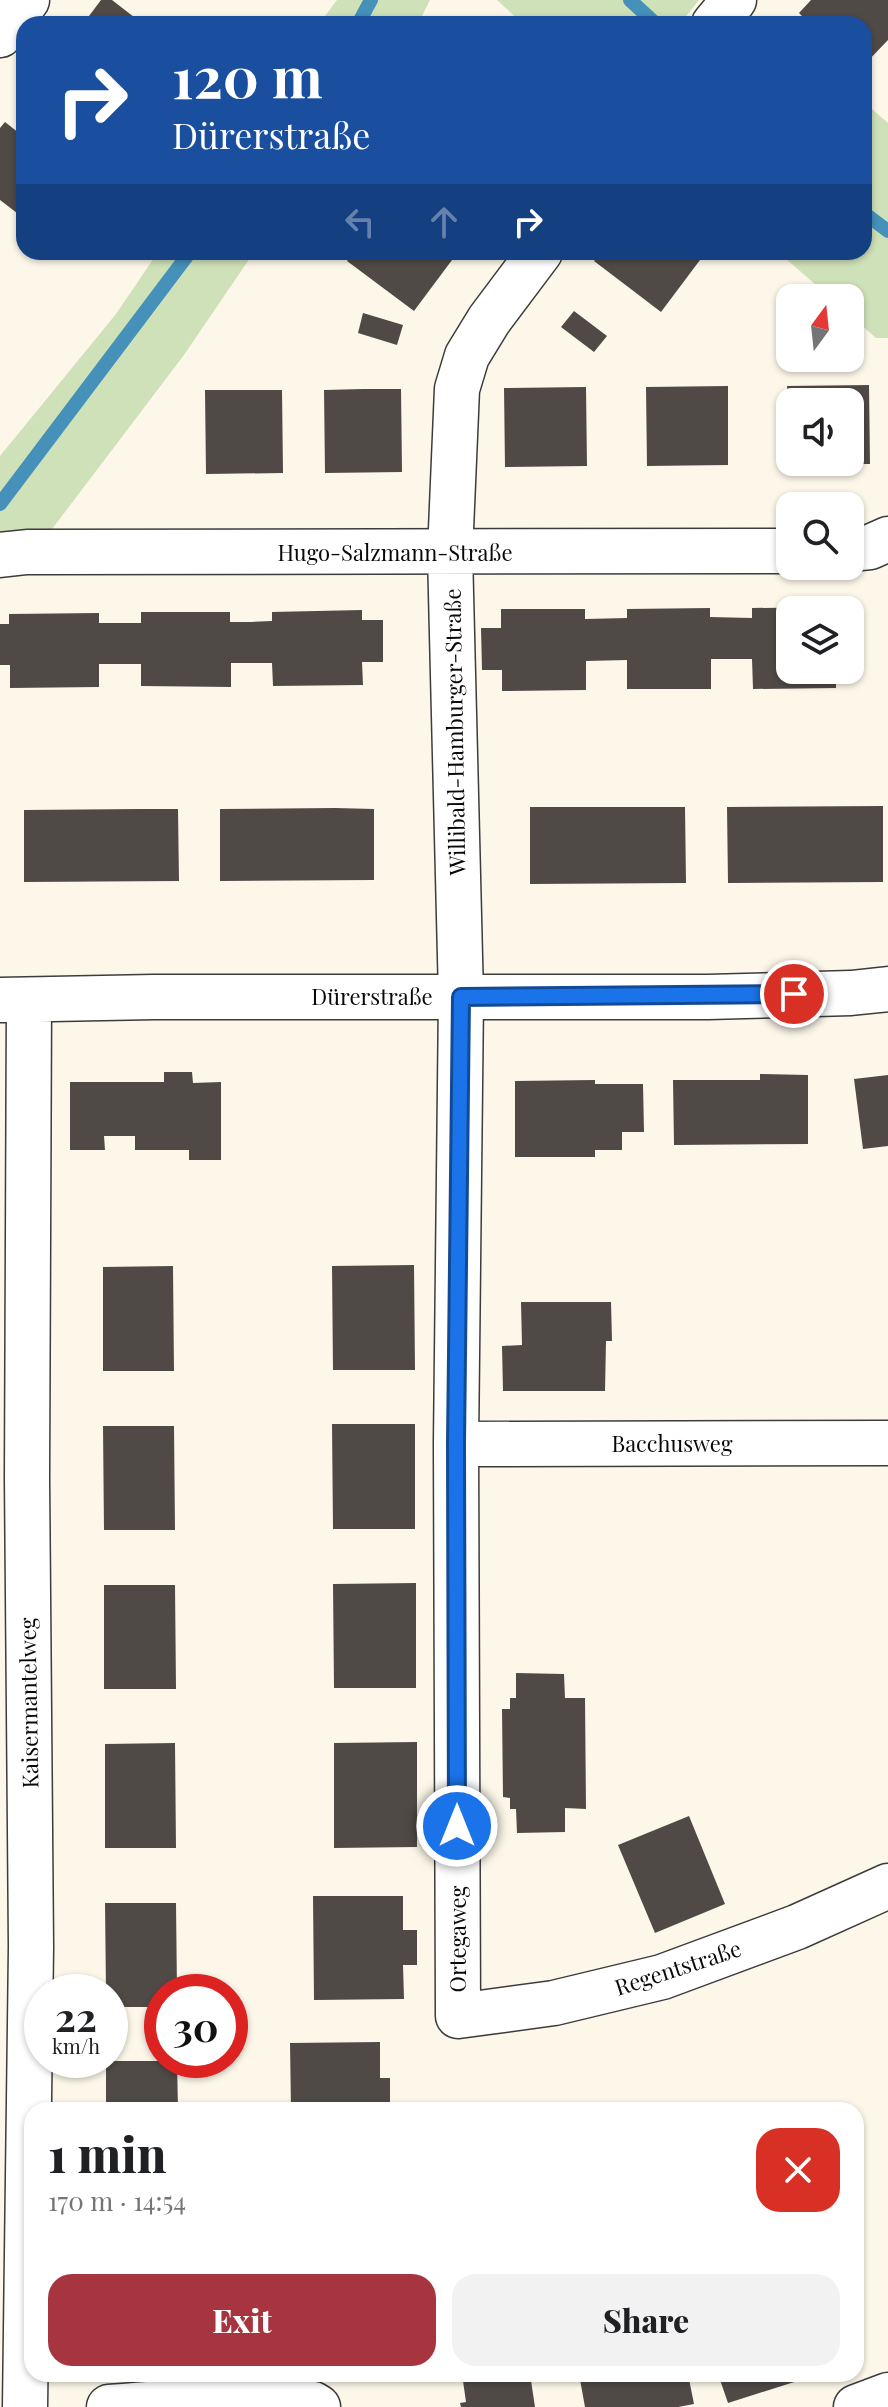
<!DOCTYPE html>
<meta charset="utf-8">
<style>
:root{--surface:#fff;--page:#f2f2f2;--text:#202124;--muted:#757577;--accent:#a63540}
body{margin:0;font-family:"Playfair Display",serif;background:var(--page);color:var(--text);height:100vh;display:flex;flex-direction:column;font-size:30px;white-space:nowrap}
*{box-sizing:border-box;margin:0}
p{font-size:26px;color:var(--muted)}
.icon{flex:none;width:44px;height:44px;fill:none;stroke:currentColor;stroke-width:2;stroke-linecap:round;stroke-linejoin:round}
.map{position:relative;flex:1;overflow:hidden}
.panel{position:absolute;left:24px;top:2102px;width:840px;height:280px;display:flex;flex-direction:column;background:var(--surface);border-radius:24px;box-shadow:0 2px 6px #0004}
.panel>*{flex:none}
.guide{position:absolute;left:16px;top:16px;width:856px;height:244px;border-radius:24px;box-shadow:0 2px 6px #0004;background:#1a4fa0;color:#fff;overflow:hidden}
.needle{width:52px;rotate:15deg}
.tools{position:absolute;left:776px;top:284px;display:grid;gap:16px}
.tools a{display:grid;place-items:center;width:88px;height:88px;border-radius:16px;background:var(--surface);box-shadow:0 2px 6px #0004;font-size:40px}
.speed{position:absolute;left:24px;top:1974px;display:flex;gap:16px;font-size:40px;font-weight:700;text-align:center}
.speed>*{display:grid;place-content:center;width:104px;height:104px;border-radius:50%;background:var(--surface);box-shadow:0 2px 6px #0004;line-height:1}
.speed small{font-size:20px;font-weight:400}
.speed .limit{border:12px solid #d22;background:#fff;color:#111}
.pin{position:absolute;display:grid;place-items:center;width:68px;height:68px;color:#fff;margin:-34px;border:4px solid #fff;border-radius:50%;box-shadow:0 2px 8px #0007}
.me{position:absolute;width:88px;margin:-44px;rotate:0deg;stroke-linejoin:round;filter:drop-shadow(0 0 6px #0008)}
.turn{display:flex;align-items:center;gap:28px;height:168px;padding:0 24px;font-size:36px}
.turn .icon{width:104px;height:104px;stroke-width:2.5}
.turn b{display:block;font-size:56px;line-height:68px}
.lanes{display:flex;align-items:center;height:76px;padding:0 24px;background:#0003;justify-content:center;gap:40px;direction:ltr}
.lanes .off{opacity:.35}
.round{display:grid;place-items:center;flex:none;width:84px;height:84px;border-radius:24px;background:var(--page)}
.head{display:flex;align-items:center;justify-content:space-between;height:136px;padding:0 24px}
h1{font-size:48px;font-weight:800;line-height:60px}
.action{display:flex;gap:16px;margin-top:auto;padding:16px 24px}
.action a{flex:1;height:92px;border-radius:24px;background:var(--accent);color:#fff;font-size:32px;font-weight:800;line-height:92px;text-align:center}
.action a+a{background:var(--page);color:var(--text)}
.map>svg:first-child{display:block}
</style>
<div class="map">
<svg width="888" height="2407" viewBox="0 0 888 2407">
<rect width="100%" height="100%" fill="#fcf7e9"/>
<path fill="#cfe1b8" d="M337,0H430L418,24H319Z
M497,0H699L680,24H523Z
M864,102L888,123V338H876L850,315V298H831L778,252H864Z
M158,252H254L184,355L49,533H0V456L116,314Z"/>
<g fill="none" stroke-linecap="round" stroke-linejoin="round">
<path stroke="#4591ba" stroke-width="14" d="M630,0L656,24
M358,24L371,0
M864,213L888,231
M0,504L190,252"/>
</g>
<path fill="#504a47" d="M101,0H112L143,24H83Z
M811,0H888V40L864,65V24H810L799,13Z
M5,122L24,137V205L17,213L0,200V128Z
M354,252H458L414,311L347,261Z
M601,252H706L661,312L594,261Z
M574,311L607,336L594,352L561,327Z
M363,313L403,325L397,345L358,333Z
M869,385L870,464H850V402H788L787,386Z
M728,386V465L647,466L646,387Z
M586,387L587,466L505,467L504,388Z
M363,389H401L402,472L325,473L324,390Z
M205,390H282L283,473L206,474Z
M835,607V610H790V670H836V688L753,689L752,659H711V689H627V660L586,661V690L502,691V670H482L481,628H501V609H585V619L627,618V609L710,608V617L752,618V608Z
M362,610V620H383V662H362L363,685L273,686L272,663H231V687L141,686V664H99V687L10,688V665H0V624H9V614L99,613V623H141V612H230V622H251L272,621V612Z
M850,617H856L857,658H850Z
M883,806V882L728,883L727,807Z
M530,807H685L686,883L530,884Z
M335,808L374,809V880L220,881V809Z
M140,809H178L179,881L24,882V810Z
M164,1072H192L193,1083L221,1082V1160H189V1150H135V1136H104L105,1150H70V1082H164Z
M760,1074L808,1075V1144L674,1145L673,1080H760Z
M888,1075V1146L863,1149L854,1079Z
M595,1080V1084H643L644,1132H622V1150H595V1157H515V1081Z
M414,1265L415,1370H333L332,1266Z
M173,1266L174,1371H103V1267Z
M521,1302H611L612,1341H606L605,1391H503L502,1346L522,1345Z
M332,1424H415V1529H333Z
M103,1426H174L175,1530H104Z
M416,1583V1688H334L333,1584Z
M104,1585H175L176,1689H104Z
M516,1673L564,1674L565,1698H585L586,1809L565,1808V1832L517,1833L516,1809H510V1798L503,1797L502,1709H510V1698H516Z
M417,1742V1847L334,1848V1743Z
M175,1743L176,1848H105V1744Z
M689,1816L725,1904L655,1933L618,1845Z
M313,1896H403V1930H417V1965H403L404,1999L314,2000Z
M105,1903H176L177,1992H162V2007H110V1992H106Z
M380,2042V2078H390V2110H291L290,2043Z
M106,2061H177L178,2110H106Z
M462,2374H530L535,2407H461L460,2403L466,2402Z
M579,2374H688L694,2404L678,2407H585Z
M718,2374H809L810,2377L728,2403Z"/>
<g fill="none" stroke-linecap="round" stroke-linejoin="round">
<defs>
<path id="minor" d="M714,24L734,0
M0,35L27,0
M540,252L489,320L467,356L457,389L450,553L461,997L456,1444L458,2016L554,2003L662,1977L797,1927L888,1886
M850,549L870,547L888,539
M0,555L27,552L790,551
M0,1000L154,997H708L851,993L888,989
M456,1444L888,1443
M25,2407L31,1947L27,1478L29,1000
M109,2407C177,2401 245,2397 313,2404L318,2407
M856,2407L888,2395"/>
</defs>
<use href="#minor" stroke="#3c3c3c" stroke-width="47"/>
<use href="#minor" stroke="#fff" stroke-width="44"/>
</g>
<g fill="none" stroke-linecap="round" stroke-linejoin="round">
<defs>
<path id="route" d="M457,1826L456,1444L461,997L794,994"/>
</defs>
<use href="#route" stroke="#114b97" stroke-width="20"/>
<use href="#route" stroke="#1a73e8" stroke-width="14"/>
</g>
<g text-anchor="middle" stroke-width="8" stroke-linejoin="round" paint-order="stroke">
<g font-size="22" fill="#090909" stroke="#fff">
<text x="395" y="561">Hugo-Salzmann-Straße</text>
<text transform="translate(455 732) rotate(-91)" y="8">Willibald-Hamburger-Straße</text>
<text x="372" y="1005">Dürerstraße</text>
<text x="672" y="1452">Bacchusweg</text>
<text transform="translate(29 1703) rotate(-91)" y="8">Kaisermantelweg</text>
<text transform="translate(458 1939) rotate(-90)" y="8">Ortegaweg</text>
<text transform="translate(678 1968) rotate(-18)" y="8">Regentstraße</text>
</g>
</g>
</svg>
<div class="tools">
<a><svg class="needle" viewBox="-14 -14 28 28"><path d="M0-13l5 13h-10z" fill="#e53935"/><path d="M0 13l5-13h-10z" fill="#757577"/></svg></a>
<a><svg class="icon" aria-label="sound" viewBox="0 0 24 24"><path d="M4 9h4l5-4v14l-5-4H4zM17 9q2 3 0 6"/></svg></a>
<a><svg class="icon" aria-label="search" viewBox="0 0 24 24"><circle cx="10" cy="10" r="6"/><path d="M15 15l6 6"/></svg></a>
<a><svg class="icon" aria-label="layers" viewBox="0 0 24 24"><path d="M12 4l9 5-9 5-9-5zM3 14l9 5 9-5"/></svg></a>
</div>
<div class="speed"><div>22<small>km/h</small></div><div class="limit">30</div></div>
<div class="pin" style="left:794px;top:994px;background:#d93025"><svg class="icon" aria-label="arrive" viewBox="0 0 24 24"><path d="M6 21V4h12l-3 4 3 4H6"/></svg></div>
<svg class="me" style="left:457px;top:1826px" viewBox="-20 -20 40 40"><circle r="17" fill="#1a73e8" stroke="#fff" stroke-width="3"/><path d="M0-11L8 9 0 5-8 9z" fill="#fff"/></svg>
<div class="guide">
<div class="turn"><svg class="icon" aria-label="right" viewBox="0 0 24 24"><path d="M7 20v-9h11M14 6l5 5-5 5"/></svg><div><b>120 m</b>Dürerstraße</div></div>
<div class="lanes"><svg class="icon off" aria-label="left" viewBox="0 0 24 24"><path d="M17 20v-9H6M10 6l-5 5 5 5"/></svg><svg class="icon off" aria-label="ahead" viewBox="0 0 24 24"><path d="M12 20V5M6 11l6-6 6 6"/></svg><svg class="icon" aria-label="right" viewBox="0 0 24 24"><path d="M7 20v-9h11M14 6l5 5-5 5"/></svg></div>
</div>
<section class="panel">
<div class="head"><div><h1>1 min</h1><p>170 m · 14:54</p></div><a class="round" style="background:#d93025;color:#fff"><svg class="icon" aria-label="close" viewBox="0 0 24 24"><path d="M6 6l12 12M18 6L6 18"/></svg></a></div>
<div class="action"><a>Exit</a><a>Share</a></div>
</section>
</div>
